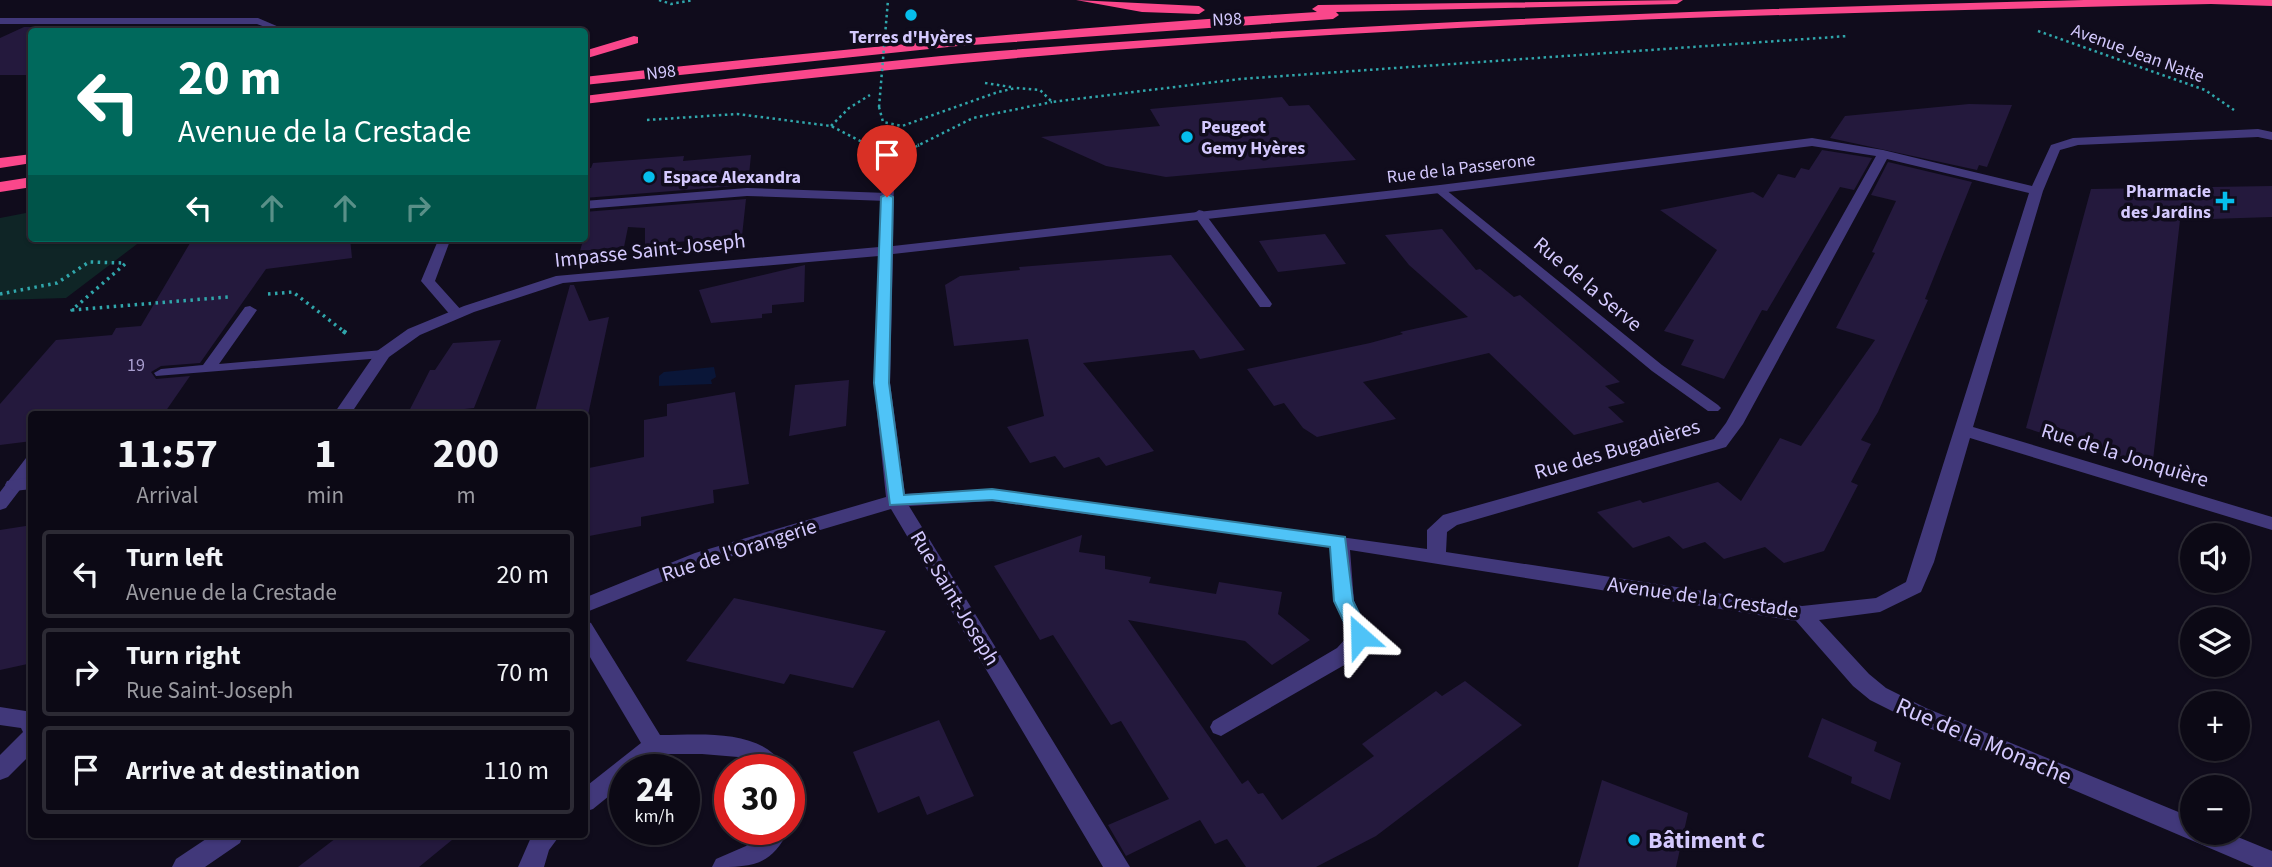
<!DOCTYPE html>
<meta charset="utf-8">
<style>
:root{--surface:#0c0915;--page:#15121e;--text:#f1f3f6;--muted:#9a9aa0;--line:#2c2a34}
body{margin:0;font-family:"Source Sans 3",sans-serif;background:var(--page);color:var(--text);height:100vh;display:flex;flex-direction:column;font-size:26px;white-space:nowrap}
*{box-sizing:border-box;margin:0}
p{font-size:23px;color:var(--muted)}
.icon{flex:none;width:38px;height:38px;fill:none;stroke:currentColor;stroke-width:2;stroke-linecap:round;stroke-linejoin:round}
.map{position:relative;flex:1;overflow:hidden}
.panel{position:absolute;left:28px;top:411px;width:560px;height:427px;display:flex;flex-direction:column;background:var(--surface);border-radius:7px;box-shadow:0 2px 5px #0004,0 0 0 2px var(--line)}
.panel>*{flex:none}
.hud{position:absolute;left:28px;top:28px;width:560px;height:214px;border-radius:7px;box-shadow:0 2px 5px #0004,0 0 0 2px var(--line);background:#00695c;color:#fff;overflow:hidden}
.tools{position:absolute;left:2180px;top:523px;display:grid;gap:14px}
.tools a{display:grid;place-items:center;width:70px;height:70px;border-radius:50%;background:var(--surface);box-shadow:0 2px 5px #0004,0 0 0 2px var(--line);font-size:35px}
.speed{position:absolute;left:609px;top:754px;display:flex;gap:14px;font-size:35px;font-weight:700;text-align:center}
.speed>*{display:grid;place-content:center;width:91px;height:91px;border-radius:50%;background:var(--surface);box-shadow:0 2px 5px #0004,0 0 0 2px var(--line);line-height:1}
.speed small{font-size:18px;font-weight:400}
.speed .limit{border:10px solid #d22;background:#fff;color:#111}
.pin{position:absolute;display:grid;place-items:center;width:60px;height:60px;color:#fff;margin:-72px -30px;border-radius:50% 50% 50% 0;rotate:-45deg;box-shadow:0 0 7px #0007}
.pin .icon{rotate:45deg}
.me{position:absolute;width:77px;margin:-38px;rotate:335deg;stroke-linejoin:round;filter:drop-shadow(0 0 5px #0008)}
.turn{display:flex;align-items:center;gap:24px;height:147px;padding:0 35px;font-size:32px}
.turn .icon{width:91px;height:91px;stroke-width:2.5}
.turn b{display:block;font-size:49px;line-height:60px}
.lanes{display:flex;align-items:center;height:66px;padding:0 35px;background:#0003;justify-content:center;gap:35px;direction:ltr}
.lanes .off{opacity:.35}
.eta{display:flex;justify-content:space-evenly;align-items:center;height:119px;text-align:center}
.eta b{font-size:42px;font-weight:700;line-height:49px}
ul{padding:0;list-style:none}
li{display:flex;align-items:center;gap:21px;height:88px;margin:0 14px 10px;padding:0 21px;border:4px solid var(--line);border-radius:7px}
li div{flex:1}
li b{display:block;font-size:26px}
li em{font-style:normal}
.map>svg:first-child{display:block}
</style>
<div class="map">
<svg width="2272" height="867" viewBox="0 0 2272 867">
<rect width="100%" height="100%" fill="#100c1c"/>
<path fill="#0f2526" d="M31,212L32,238H145L66,298L0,300V218Z"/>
<path fill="#0a1638" d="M714,367L716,377L711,380L712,384L659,386V376L664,372Z"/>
<path fill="#24193d" d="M24,27H32V75H0V38Z
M1282,97L1289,106L1309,105L1356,160L1166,177L1106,166L1041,137L1160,126L1150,109Z
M1969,104L2012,105L1987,167L1979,165L1977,170L1830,138L1845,116Z
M1822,150L1872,158L1854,190L1840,187L1767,311L1762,310L1724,379L1681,365L1694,340L1664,331L1717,250L1660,210L1753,192L1763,198L1778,174L1795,178L1801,168L1809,170Z
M751,155L748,185L584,198V168H591L593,163L684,156L683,161Z
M1888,162L1972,182L1925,299L1928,300L1878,412L1861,440L1871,444L1851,482L1858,485L1824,551L1784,563L1765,547L1724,559L1705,542L1683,549L1669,536L1633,548L1597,512L1640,500L1643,503L1718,482L1741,501L1780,438L1801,446L1875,340L1836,328L1875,253L1872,252L1896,201L1871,195Z
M2272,186V217L2180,220L2152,469L2026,428L2091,189Z
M746,199L742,236L645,245V228L628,227L624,247L580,251L590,215L584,212Z
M1442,229L1476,270L1480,269L1514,297L1520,295L1620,382L1605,386L1625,403L1608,407L1624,422L1574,435L1489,353L1363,382L1396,419L1317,437L1303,428L1284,403L1274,406L1247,369L1370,343L1403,334L1400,332L1468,317L1409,265L1385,235Z
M1325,234L1346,264L1278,272L1259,241Z
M193,238H350L352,258L266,269L200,363L161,366L151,372L156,379L190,376L163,415H32V441L0,445V404L56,340L112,335L116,328L141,326Z
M1171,255L1245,350L1200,359L1194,350L1083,363L1154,451L1106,466L1099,457L1064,468L1055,456L1030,463L1007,427L1044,416L1028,339L954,346L945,285L960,276L1020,270L1019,267Z
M805,265L804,302L772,305V313L762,314V318L711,323L699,290Z
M570,285H574L589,321L609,317L588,415H534Z
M501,340L474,408L407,415L430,370H435L453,343Z
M849,380L846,426L789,436L795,385Z
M735,392L749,484L713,490L714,503L641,517V526L584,537V469L644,457V420L667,416V404Z
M32,525V663L0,670V530Z
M1082,535L1079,552L1105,556V569L1151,577L1149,583L1216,594L1219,582L1282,592L1278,614L1310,640L1272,665L1245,641L1128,620L1242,784L1248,780L1258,794L1263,793L1282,820L1374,756L1362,744L1436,691L1442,696L1465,681L1522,725L1376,836L1316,867H1246L1227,839L1215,844L1200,820L1126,856L1108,825L1169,799L1121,721L1111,725L1053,635L1040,640L994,566Z
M734,598L808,614L886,631L853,688L790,674L784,684L686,661Z
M1822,718L1877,742L1874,751L1901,763L1890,800L1851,783L1852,777L1808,757Z
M939,720L974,796L927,815L919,796L878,813L853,752Z
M1602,780L1688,813L1676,867H1578Z
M340,835H458L419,867H298Z"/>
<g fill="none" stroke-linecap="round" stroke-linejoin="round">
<path stroke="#30a6ab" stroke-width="2.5" stroke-dasharray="2.5 3.5" stroke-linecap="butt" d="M659,0L671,4L693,0
M2038,31L2205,90L2234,110
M985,83L1011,87
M879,107L883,122L902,126L998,92L1016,88L1040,90L1052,102L1240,79L1848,36
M647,120L737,114L831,126L872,147
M831,126L849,108L870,95
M915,147L973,118L1052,102"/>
<path stroke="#30a6ab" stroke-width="3.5" stroke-dasharray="2.5 4.5" stroke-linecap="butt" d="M867,145L889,153
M898,152L919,145
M125,264L72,310L228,297
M0,294L57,283L89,262L124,263
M268,294L293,292L346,333"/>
<path stroke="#30a6ab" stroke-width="4.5" stroke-dasharray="3.5 5" stroke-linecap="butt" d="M343,331L346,333"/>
<path fill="#41387a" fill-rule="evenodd" d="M1440,185L1662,365L1718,405L1721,408L1718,411H1708L1652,371L1436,192L1434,189Z
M747,188L887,193L893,197L887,201L747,196L584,209V201Z
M1199,210L1203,211L1270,301L1272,304L1270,307H1260L1193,214Z
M439,238H451L435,281L462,311L464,314L462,317H452L421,281Z
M250,306L257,310L219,364L383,350L390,354L383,358L156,376L154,373L161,369L203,365L245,307Z
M32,457V474L6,508L0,510V492L26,458Z"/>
<path fill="#41387a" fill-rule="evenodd" d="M0,18H258L279,27L276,32H265L268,28L257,24H0Z
M2258,129L2272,132V140L2258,137L2078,145L2060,150L2043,191L1973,427L2272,517V530L1970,438L1934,562L1921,592L1880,612L1819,620L1869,674L1886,688L1926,708L2193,818V833H2228L2272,851V867H2254L1910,720L1870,700L1853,686L1796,621L1350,550L1354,601L1371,636L1353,660L1221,736L1213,733L1210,727L1213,721L1337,648L1349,635L1334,601L1330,547L992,501L909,506L1130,867H1103L891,509L709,563L584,613V598L695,553L886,497L874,383L879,256L563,283L474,312L420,335L389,357L350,415H333L377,351L408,329L464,306L556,276L879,247L882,175L888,171L894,175L893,246L1440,185L1812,138L1883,150L2032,186L2051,145L2073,138ZM1812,146L1876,156L1726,423L1714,439L1443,515L1427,530V549L992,489L905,494L890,383L893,254L1440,193ZM1887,159L2029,193L1906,582L1876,598L1802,606L1446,552L1447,532L1457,525L1726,447L1743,424Z
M32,477V489L14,491L5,485L7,481Z
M584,620L591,623L660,735C701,735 764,727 786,770H761L738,757L702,754H659L640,770H625V783L593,809L584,812V788L641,743L584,647Z
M0,707L32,712V753L8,777L0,780V755L23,732L21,728L0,725Z
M764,830H789C770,867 752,867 712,867L716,859L746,846Z
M212,835H243L240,843L205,867H172L176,859Z
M532,835H560L549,850L544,867H518Z"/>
<path fill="#fa478b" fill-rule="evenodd" d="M1076,0L1199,6L1205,10L1199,14L1142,12Z
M1683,0L1677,4L1336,12L1339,15L1333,19L958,46L584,85V77C828,50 1072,27 1317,12L1312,9L1318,5Z
M2084,0H2272V6L2211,4C1873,12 1534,19 1196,44C992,58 788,79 584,104V96C722,79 859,63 998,51C1359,22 1721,9 2084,0Z
M634,36L638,37V43L584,59V51Z
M32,154V163L0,168V158Z
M32,177V187L0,192V182Z"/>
<path stroke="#30a6ab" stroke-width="2.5" stroke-dasharray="2.5 3.5" stroke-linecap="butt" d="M879,107L888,0"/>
</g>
<path fill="#4fc3f7" stroke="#337fa1" stroke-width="2" d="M887,194L893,197L889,383L904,495L992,489L1345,537L1353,601L1370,636L1367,641H1353L1334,601L1330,547L992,500L890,505L874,383L881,197Z"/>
<g fill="#06beec" stroke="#100c1c" stroke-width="2.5">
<circle cx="911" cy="15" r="7"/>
<circle cx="1187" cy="137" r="7"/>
<circle cx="649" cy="177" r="7"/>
<path d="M2221.5 190.5h7v7h7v7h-7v7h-7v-7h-7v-7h7z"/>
<circle cx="1634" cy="840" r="7"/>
</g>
<g text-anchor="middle" stroke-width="7" stroke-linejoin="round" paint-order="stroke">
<g font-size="18" fill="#d4c9fe" stroke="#100c1c">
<text transform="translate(1227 19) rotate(-3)" y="6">N98</text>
<text transform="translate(2138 53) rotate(20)" y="6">Avenue Jean Natte</text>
<text transform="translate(661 72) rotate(-7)" y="6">N98</text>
<text transform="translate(1461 168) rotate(-7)" y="6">Rue de la Passerone</text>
</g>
<g font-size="18" font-weight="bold" fill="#d4c9fe" stroke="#100c1c" text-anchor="start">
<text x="911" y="43" text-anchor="middle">Terres d'Hyères</text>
<text x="1201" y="133">Peugeot<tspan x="1201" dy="21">Gemy Hyères</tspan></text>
<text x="663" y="183">Espace Alexandra</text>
<text x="2211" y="197" text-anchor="end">Pharmacie<tspan x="2211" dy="21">des Jardins</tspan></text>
</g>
<g font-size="18" fill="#a89dce">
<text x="136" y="371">19</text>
</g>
<g font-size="21" fill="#d4c9fe" stroke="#100c1c">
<text transform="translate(650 250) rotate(-6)" y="7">Impasse Saint-Joseph</text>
<text transform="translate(1588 284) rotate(40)" y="7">Rue de la Serve</text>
<text transform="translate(1617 449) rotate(-16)" y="7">Rue des Bugadières</text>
<text transform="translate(2125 455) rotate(17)" y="7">Rue de la Jonquière</text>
<text transform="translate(739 550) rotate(-18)" y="7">Rue de l'Orangerie</text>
<text transform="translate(1703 597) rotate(8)" y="7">Avenue de la Crestade</text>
<text transform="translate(955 598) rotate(59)" y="7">Rue Saint-Joseph</text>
</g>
<g font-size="24" fill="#d4c9fe" stroke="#100c1c">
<text transform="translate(1984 741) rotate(23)" y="8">Rue de la Monache</text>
</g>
<g font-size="24" font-weight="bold" fill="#d4c9fe" stroke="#100c1c" text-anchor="start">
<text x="1648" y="848">Bâtiment C</text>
</g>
</g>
</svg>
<div class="tools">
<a><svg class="icon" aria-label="sound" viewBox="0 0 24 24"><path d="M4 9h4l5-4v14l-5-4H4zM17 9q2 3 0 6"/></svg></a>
<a><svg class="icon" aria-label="layers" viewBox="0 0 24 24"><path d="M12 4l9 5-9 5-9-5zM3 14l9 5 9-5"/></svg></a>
<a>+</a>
<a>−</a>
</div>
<div class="speed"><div>24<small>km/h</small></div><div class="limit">30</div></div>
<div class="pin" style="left:887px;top:197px;background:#d93025"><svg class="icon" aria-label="arrive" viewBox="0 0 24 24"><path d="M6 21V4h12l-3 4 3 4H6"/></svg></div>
<svg class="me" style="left:1360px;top:636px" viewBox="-20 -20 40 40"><path d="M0-17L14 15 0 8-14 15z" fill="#4fc3f7" stroke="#fff" stroke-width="4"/></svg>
<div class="hud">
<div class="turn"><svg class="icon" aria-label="left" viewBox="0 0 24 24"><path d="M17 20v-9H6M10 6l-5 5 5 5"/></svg><div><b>20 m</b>Avenue de la Crestade</div></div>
<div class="lanes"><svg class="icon" aria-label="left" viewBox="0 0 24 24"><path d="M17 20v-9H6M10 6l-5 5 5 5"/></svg><svg class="icon off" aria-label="ahead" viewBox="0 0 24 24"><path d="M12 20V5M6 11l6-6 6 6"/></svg><svg class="icon off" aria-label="ahead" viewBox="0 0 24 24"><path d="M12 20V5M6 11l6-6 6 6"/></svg><svg class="icon off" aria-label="right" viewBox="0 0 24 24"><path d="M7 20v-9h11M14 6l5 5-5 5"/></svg></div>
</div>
<section class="panel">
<div class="eta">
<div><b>11:57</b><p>Arrival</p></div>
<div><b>1</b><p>min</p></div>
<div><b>200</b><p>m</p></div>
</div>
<ul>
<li><svg class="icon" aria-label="left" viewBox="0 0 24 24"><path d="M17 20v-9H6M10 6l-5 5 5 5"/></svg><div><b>Turn left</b><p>Avenue de la Crestade</p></div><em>20 m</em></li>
<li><svg class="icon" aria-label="right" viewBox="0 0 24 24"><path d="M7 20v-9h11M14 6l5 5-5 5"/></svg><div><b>Turn right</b><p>Rue Saint-Joseph</p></div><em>70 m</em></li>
<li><svg class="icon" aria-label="arrive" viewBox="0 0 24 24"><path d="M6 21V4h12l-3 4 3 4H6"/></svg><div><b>Arrive at destination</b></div><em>110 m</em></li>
</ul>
</section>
</div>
